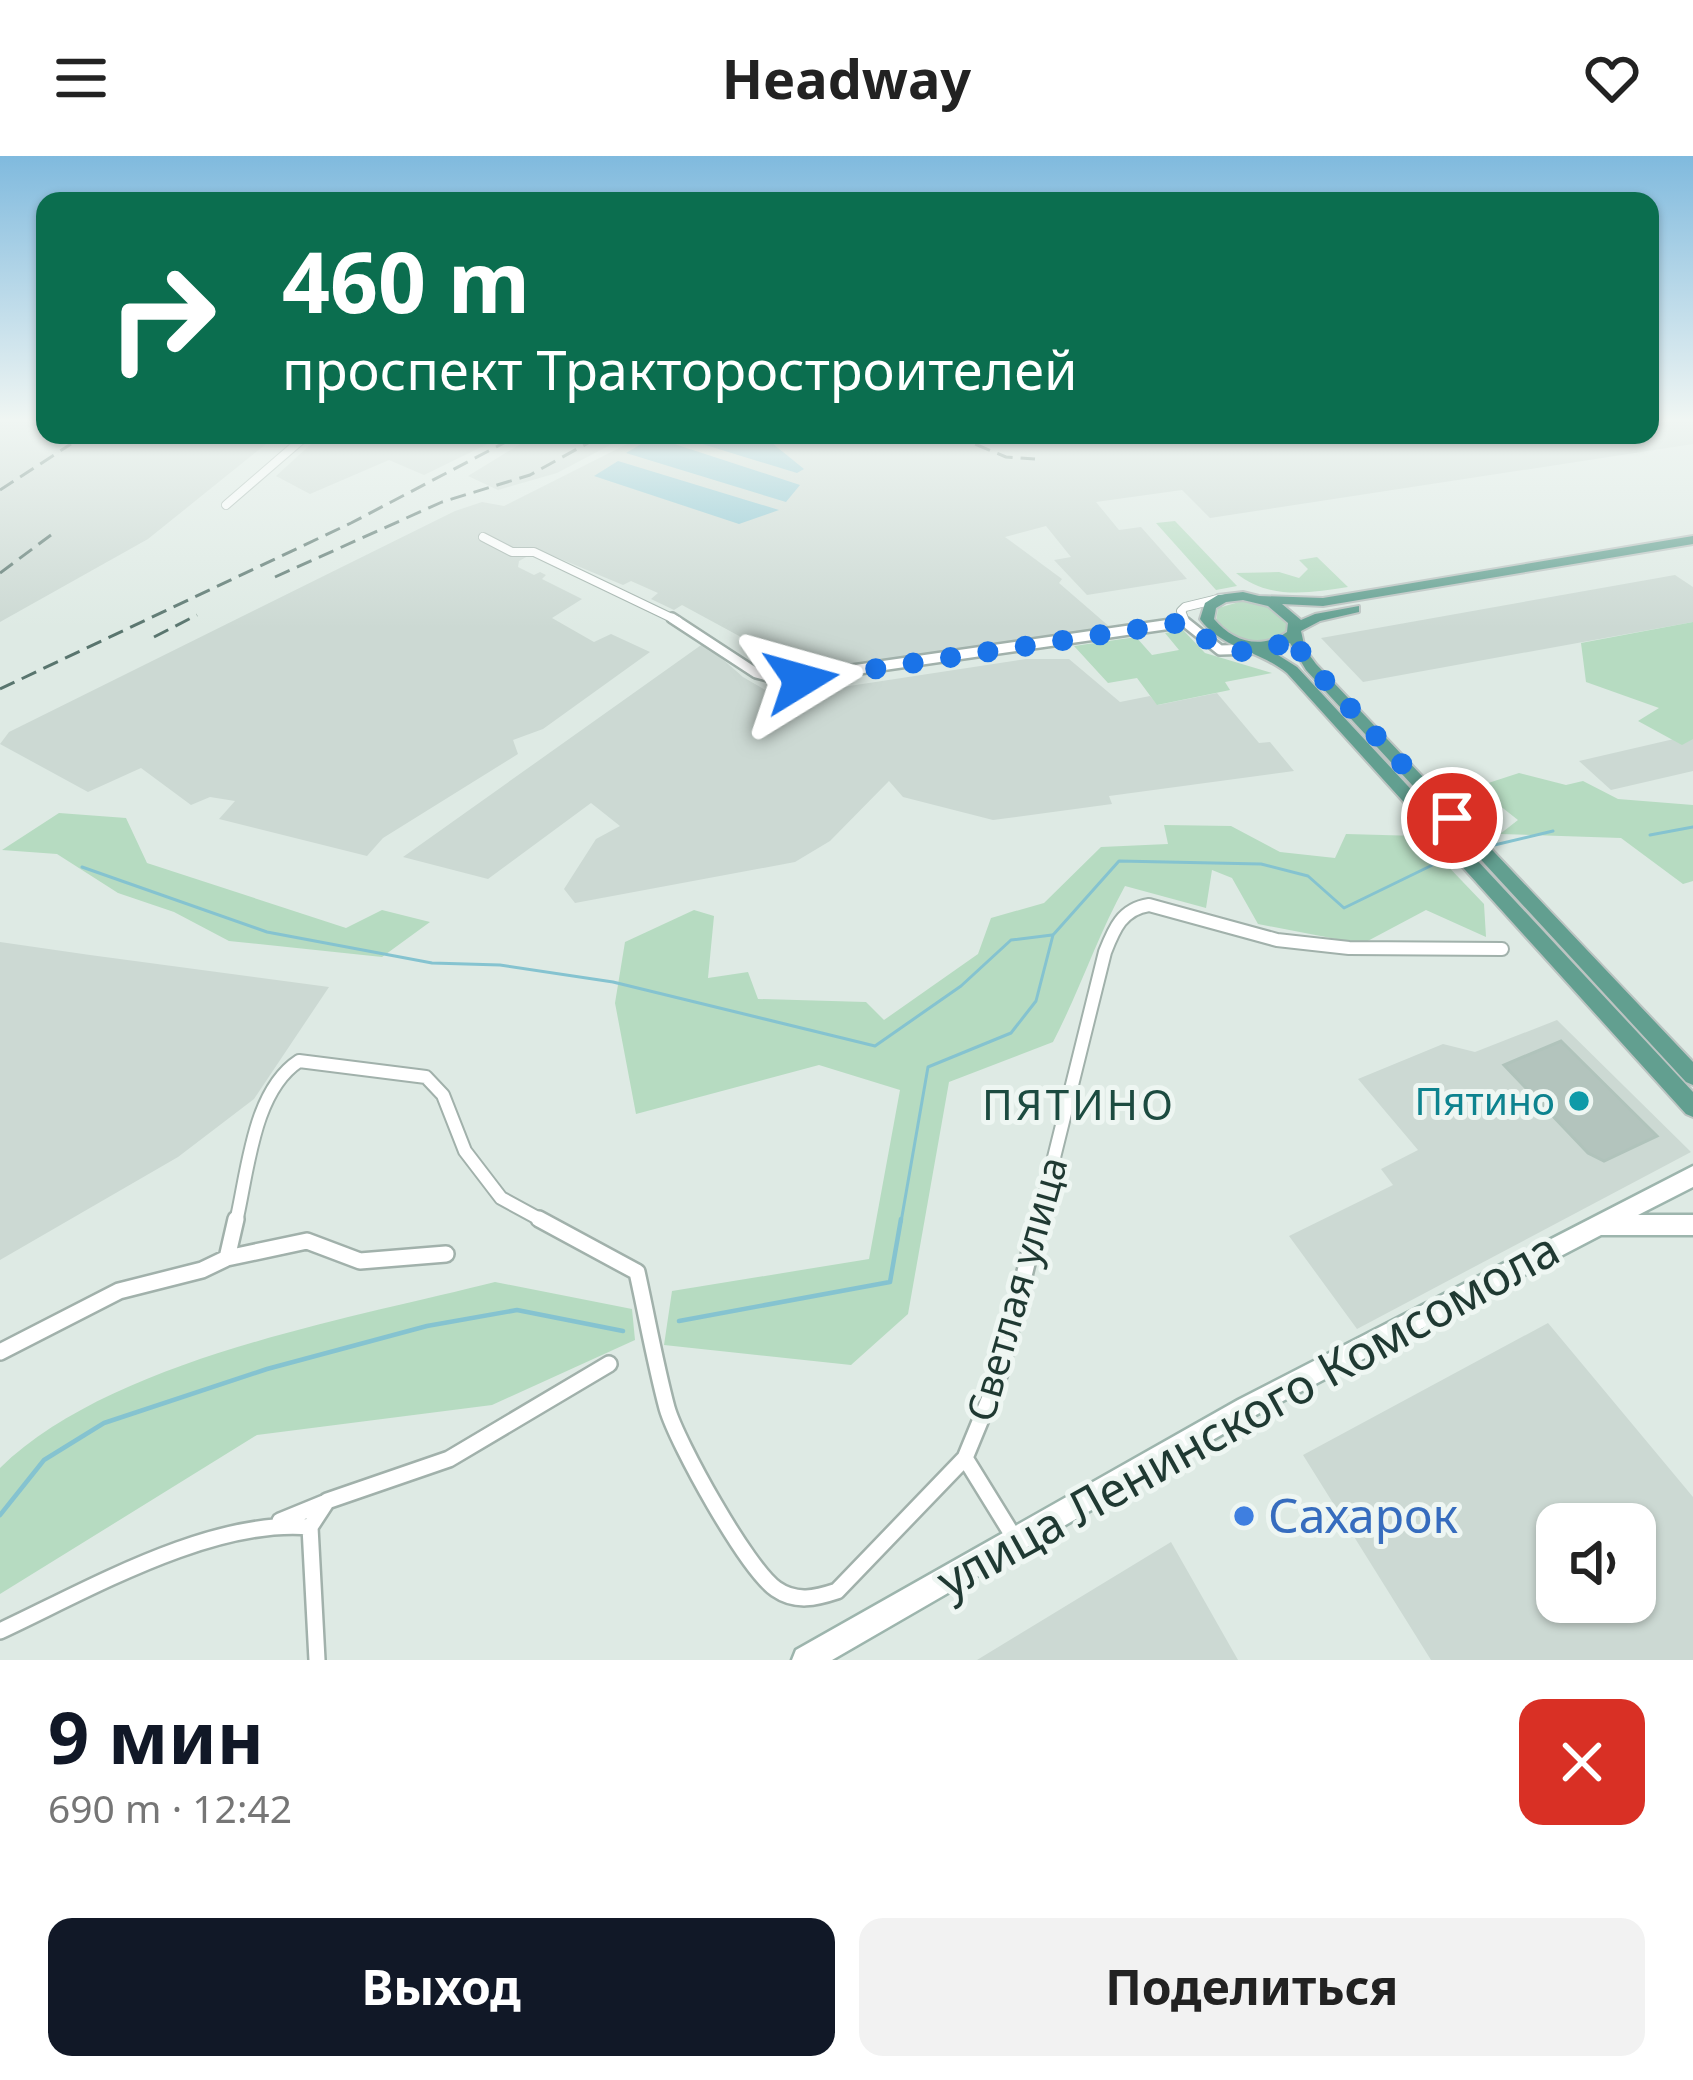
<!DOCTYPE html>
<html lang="ru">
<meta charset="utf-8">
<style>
:root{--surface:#fff;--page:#f2f2f2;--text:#222;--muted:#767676;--accent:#111827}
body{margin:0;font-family:"Noto Sans",sans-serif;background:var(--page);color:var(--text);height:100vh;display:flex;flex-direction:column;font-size:45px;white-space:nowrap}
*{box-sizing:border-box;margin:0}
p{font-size:39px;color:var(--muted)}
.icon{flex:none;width:66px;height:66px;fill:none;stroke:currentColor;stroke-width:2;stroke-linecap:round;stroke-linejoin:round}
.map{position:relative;height:1504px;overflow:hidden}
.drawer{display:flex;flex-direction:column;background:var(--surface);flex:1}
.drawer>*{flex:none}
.hud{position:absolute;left:36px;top:36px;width:1623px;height:252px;border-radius:24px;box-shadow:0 3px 9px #0004;background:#0b6e4f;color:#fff;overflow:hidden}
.buttons{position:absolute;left:1536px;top:1347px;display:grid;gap:24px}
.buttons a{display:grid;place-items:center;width:120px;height:120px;border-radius:24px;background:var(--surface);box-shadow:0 3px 9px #0004;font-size:60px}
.pin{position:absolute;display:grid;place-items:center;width:102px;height:102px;color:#fff;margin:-51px;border:6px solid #fff;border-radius:50%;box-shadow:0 3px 12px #0007}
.me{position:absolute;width:132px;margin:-66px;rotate:82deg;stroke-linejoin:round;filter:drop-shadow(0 0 9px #0008)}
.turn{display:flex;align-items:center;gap:42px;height:252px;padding:0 48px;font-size:54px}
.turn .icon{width:156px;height:156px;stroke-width:2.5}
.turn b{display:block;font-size:84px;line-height:102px}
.round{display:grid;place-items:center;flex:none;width:126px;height:126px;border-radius:24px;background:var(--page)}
.headline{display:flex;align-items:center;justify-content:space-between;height:204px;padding:0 48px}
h1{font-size:72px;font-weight:700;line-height:90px;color:var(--accent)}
.button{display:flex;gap:24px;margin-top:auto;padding:24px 48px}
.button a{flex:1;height:138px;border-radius:24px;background:var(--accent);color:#fff;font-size:48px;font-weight:700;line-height:138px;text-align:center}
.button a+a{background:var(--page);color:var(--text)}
header{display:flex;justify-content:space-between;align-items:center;height:156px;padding:0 48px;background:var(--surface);font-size:54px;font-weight:700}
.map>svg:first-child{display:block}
</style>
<header><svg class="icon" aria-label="menu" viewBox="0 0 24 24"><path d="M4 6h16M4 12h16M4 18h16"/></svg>Headway<svg class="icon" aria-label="heart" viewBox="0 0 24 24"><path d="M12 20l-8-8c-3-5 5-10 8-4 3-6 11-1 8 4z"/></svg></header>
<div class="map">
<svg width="1693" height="1504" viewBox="0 0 1693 1504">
<rect width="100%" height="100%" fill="#deeae4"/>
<path fill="#ccd9d3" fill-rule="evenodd" d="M0,262H45V279H293L276,280L148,383L0,466Z
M1650,262H1693V288L1210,362L1182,334L1096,346L1119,374L1141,371L1187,423L1087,439L1054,404L1071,401L1046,370L1005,381L1062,423L1059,427L1111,472L811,515L798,512L682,449L674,454L651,443L658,437L631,425L623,429L539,394L519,405L518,411L534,419L540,416L546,419L542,423L582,443L552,462L594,486L611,478L650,496L543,573L513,584L518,598L383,682L367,700L219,663L235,645L210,641L191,649L141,612L88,636L0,588L9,576L455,355L482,346L504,350L645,279H1650Z
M321,279H506L424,319L389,304L310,338L276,320Z
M535,279H629L557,317L498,334L468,320Z
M1675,419L1693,431V466L1363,526L1321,482Z
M704,487L743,521L777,541L1026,503H1069L1120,546L1150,540L1158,549L1217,537L1259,587L1270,586L1294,615L1109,640L1112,648L993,664L903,641L889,625L830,685L795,706L575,747L564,733L596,683L620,670L591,647L488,723L403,701Z
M1674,583H1693V615L1611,634L1579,605Z
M0,786L90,799L329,831L254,943L178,1001L0,1104Z
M1557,864L1691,996L1357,1173L1289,1080L1393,1029L1381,1013L1418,994L1358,923L1443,888L1475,896Z
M1548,1167L1693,1341V1504H1431L1303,1299ZM1557,1368H1635V1446H1557Z
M1171,1386L1238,1504H977Z"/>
<path fill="#b6dbc1" d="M1175,365L1237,430L1216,434L1156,367Z
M1317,401L1348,431C1309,437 1269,444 1236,417L1279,416L1299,422L1308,413L1299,404Z
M1246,444L1271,450L1287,463V477C1261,490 1236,488 1216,466L1218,452Z
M1693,466V583L1682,589L1638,565L1659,552L1586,526L1581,487Z
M1183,474L1205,497L1272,517L1225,526L1230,534L1157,549L1137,522L1108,527L1074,490L1136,481L1152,499L1179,494L1165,477Z
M1519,617L1566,629L1583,625L1618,643L1693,649V725L1683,728L1621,682L1500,678L1518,664L1476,631Z
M59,657L126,662L147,707L346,772L382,754L430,766L382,801L229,785L174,756L118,737L57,698L2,694Z
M1164,669L1231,670L1280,696L1335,702L1346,678L1419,680L1484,748L1486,781L1426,754L1362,788L1258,768L1232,722L1212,714L1206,752L1125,730C1097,781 1080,834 1053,886L949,926L908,1158L851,1209L664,1189L672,1135L869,1103L900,934L819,909L636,958L615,847L625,786L694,754L714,760L708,822L748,816L758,843L866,846L884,864L978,798L991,762L1044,747L1101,691L1168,688Z
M495,1126L632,1153L635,1184L492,1249L257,1279L0,1438V1312C112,1203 345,1164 495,1126Z"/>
<path fill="#85c3d0" d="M673,279H762L804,313L797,317Z
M653,281L800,329L786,346L626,297Z
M618,305L779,354L739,368L594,320Z"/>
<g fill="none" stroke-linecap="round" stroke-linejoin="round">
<path stroke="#85c3d0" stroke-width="3" d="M1650,679L1693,671
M1486,691L1553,675
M82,711L267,776L432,807L500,809L613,826L875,890L961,830L1011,784L1052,779
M901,1066L928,911L1011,877L1036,845L1053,779L1119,705L1261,708L1308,720L1344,752L1453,699"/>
<path stroke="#85c3d0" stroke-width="4.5" d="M679,1165L890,1126L901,1063
M0,1359L44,1304L104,1267L267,1213L427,1170L517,1154L623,1175"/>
</g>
<path fill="#b3c4bd" stroke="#b0c3bb" stroke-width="3" d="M1561,885L1657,980L1604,1005L1588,997L1504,909Z"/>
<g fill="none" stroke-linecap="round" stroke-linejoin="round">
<defs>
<path id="minor-far3" d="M226,349L307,279
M483,381L512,396H534L678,465
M1185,465L1181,455L1185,451L1222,442"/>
<path id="minor-far2" d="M672,462L756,517L783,524L1185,466
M1185,466L1220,494L1256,493"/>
<path id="minor-far1" d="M236,1066C248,1015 253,935 299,905L426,921L443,939L465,995L501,1042L545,1066
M1038,1066L1105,796C1114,773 1122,753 1149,749L1277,784L1349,792L1502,793"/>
<path id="minor" d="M539,1063L637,1116C647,1161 655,1207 667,1252C677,1287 747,1413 776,1433C796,1447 816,1442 837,1435L965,1302
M227,1102L236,1063
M0,1196L119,1135L202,1114L227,1102L307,1085L360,1105L446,1098
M280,1365L324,1347
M310,1371L327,1345L449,1303L609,1208
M310,1371L317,1504
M1015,1383L965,1302L1000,1217L1038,1063
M0,1475C88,1434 211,1362 310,1371"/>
<path id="secondary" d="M1693,1010V1031L1638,1059H1693V1079H1601L1254,1260L832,1504H792L796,1494L1238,1244Z"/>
<path id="primary" d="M1693,380V388L1323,450L1282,448L1301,464L1315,458L1359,450V456L1320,465L1301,475L1305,493L1316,508L1693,906V929L1686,926L1306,514L1290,487L1270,494L1297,511L1693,936V961L1686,958L1287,517C1259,494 1222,493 1200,463L1205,447L1218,439L1243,436L1259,440L1323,442ZM1243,444L1268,450L1288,467L1287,476C1261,494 1233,486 1214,463L1216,452L1226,446Z"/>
</defs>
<use href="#minor-far3" stroke="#a1b1ab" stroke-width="10"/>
<use href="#minor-far2" stroke="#a1b1ab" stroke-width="14"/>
<use href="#minor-far1" stroke="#a1b1ab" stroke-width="16"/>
<use href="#minor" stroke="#a1b1ab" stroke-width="20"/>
<use href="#secondary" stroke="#9db5ad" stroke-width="5"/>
<use href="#primary" stroke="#bcc4c2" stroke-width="4"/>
<use href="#minor-far3" stroke="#fff" stroke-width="8"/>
<use href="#minor-far2" stroke="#fff" stroke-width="9"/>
<use href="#minor-far1" stroke="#fff" stroke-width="12"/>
<use href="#minor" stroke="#fff" stroke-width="15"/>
<use href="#secondary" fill="#fff" fill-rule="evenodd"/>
<use href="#primary" fill="#629f90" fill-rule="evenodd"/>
<path stroke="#59756e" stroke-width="3" stroke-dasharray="16 8" stroke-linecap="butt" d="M953,279L1006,301L1035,303
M1009,279H1033
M0,334L71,288
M0,417L51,379
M275,421L442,346L530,319L597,282
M154,481L197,459
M0,533L351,367L519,279"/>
</g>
<linearGradient id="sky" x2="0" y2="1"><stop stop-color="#80bade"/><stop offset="0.56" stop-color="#f0f6f3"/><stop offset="1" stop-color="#f0f6f3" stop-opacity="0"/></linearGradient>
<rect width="1693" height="472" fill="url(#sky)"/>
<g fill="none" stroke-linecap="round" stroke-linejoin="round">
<path stroke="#1a73e8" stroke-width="21" stroke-dasharray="0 37.8" d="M801,524L1185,466C1214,496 1260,509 1294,478L1303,501L1452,662"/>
</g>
<circle fill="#0f9aa8" stroke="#eef6f2" stroke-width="4.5" cx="1579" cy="945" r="12"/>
<circle fill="#3f7fe0" stroke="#eef6f2" stroke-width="4.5" cx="1244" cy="1360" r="12"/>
<g text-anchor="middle" stroke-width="10" stroke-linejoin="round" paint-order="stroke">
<g font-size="39" fill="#0d838f" stroke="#eef6f2" text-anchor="end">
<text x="1555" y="959">Пятино</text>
</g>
<g font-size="39" fill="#1f3932" stroke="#eef6f2">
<text transform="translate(1017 1133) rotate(-74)" y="14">Светлая улица</text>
</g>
<g font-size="42" letter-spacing="3" fill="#1c4b40" stroke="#eef6f2">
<text x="1079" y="964">ПЯТИНО</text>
</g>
<g font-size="48" fill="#1f3932" stroke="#eef6f2">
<text transform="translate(1248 1259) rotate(-29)" y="17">улица Ленинского Комсомола</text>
</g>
<g font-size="48" fill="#366cbe" stroke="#eef6f2" text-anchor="start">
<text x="1268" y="1377">Сахарок</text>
</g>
</g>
</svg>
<div class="buttons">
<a><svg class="icon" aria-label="sound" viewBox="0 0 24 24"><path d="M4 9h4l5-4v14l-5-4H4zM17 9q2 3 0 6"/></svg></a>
</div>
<div class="pin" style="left:1452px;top:662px;background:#d93025"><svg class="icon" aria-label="arrive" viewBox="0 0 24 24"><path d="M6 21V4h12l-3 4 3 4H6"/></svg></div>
<svg class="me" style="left:801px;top:524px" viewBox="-20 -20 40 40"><path d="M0-17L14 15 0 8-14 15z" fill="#1a73e8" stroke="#fff" stroke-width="4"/></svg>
<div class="hud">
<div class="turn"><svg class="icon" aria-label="right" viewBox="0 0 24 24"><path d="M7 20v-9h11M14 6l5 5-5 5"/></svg><div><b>460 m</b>проспект Тракторостроителей</div></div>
</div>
</div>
<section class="drawer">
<div class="headline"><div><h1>9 мин</h1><p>690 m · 12:42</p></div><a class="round" style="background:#d93025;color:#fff"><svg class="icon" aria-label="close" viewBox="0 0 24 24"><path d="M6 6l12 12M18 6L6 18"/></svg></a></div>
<div class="button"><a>Выход</a><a>Поделиться</a></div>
</section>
